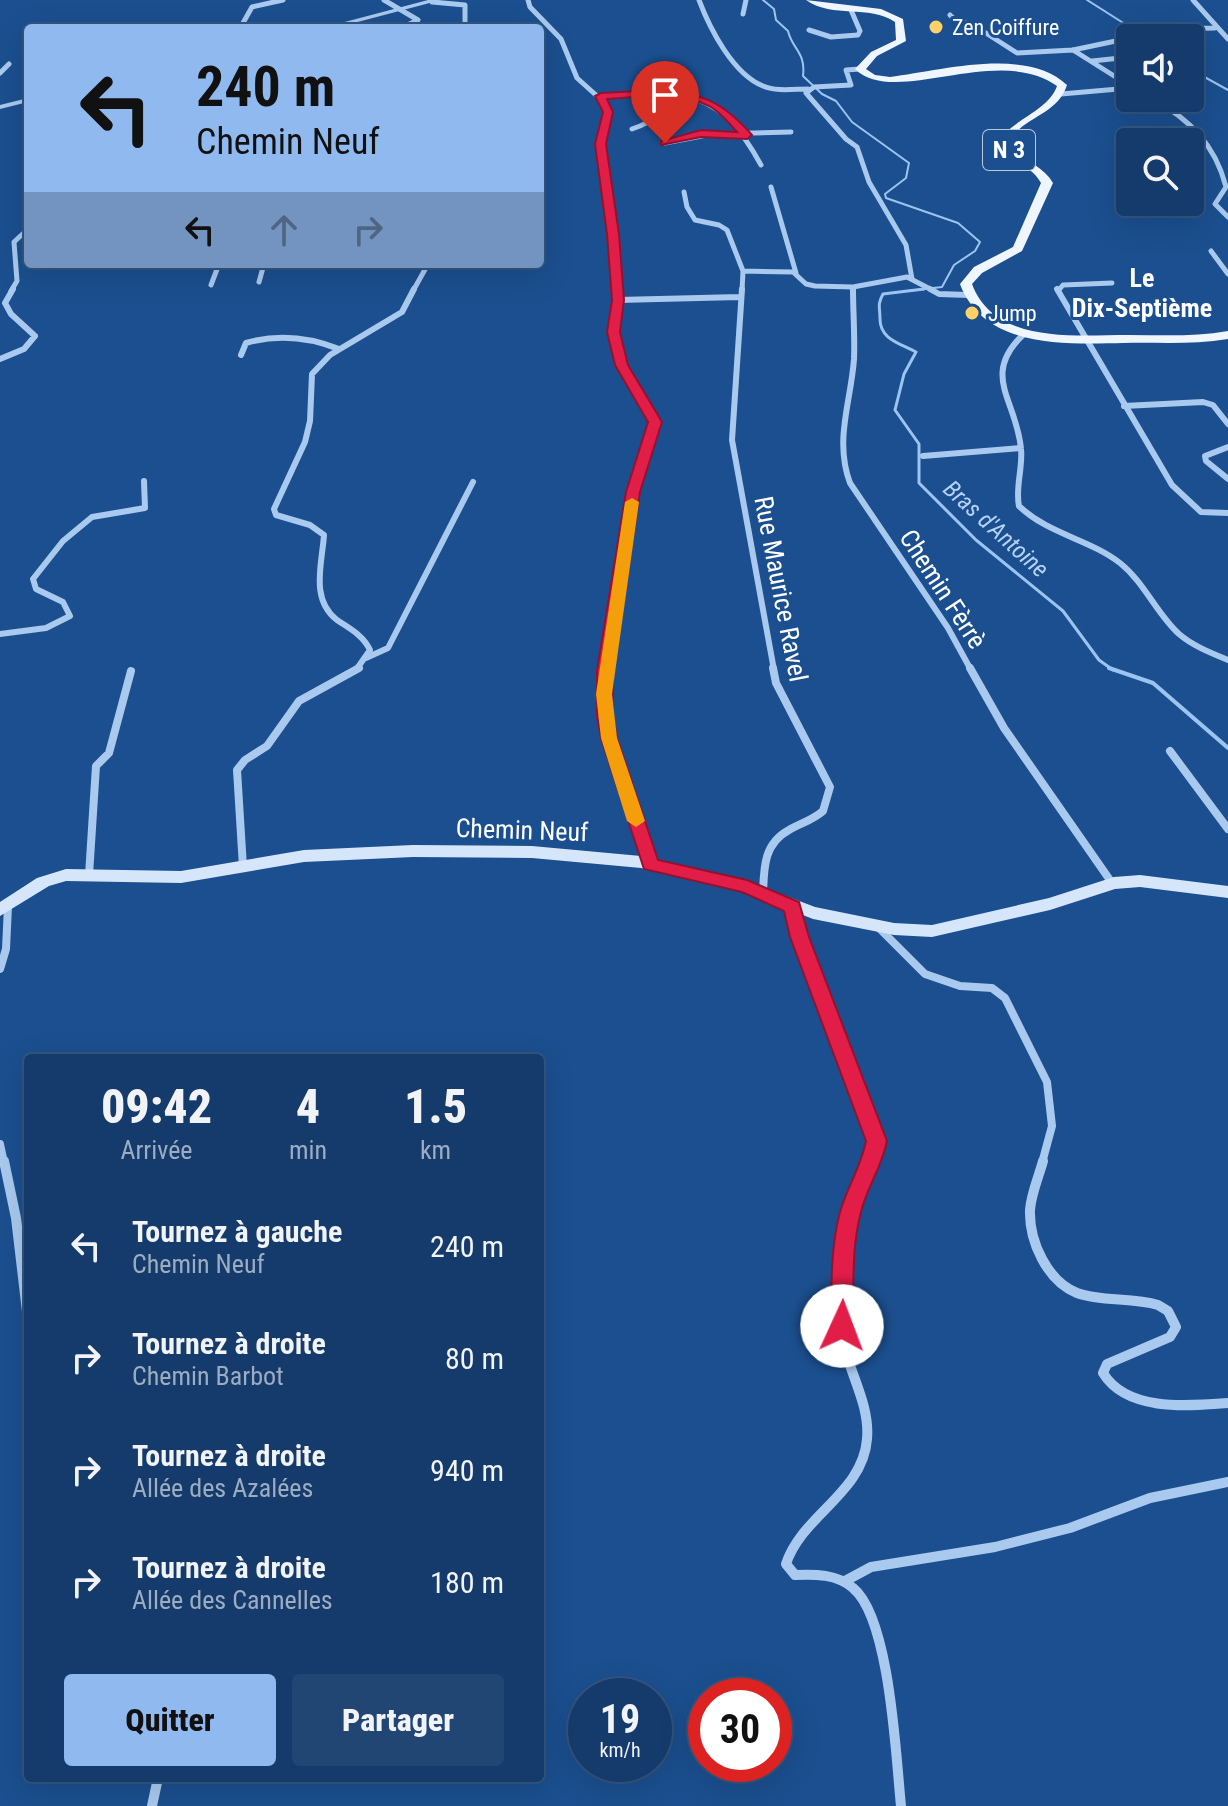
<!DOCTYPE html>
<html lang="fr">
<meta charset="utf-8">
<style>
:root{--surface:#143b6b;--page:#214673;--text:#f1f3f6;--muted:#9dadc1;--line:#33557e;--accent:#90b9f0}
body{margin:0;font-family:"Roboto Condensed",sans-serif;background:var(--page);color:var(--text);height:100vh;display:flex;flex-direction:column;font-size:30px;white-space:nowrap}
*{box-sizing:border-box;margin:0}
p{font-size:26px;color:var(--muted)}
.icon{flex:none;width:44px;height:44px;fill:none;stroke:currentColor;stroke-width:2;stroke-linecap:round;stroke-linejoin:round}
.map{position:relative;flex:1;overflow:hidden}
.side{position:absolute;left:24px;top:1054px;width:520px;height:728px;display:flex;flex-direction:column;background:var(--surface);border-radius:8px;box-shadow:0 8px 32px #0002,0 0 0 2px var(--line)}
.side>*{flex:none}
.guide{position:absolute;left:24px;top:24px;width:520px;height:244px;border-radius:8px;box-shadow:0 8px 32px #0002,0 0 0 2px var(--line);background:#90b9f0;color:#111;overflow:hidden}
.fabs{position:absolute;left:1116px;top:24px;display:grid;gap:16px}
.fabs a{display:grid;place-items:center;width:88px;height:88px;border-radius:8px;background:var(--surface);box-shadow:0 8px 32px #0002,0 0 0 2px var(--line);font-size:40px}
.speed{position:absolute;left:568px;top:1678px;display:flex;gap:16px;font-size:40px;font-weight:700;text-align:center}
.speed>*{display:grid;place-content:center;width:104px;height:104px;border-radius:50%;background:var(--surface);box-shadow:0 8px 32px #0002,0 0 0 2px var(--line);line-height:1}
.speed small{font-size:20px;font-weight:400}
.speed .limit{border:12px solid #d22;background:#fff;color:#111}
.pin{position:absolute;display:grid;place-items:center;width:68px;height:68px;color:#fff;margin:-82px -34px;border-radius:50% 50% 50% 0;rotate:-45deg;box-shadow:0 0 8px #0007}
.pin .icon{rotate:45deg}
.me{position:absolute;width:88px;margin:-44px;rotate:2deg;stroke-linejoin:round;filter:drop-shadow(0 0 6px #0008)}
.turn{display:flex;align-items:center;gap:28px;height:168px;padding:0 40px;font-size:36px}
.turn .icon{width:104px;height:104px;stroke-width:2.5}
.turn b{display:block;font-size:56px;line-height:68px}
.lanes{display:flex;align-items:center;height:76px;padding:0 40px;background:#0003;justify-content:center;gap:40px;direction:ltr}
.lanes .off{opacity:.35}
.eta{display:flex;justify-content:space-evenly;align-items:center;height:136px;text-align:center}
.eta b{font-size:48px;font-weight:800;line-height:56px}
.primary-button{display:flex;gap:16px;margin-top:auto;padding:16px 40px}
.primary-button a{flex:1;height:92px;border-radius:8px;background:var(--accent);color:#111;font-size:32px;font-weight:800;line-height:92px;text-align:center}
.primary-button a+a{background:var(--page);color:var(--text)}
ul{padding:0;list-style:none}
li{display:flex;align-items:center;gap:24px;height:112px;padding:0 40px}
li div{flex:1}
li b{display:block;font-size:30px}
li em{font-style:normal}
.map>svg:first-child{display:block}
</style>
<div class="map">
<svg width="1228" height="1806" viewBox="0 0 1228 1806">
<rect width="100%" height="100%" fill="#1b4f8f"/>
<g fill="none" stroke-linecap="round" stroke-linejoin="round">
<path stroke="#9cc4f0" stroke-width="2" d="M763,0L774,9L776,20L788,31C792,49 806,52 803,76L822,94L836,101L852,122L909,163L906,178L885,194L886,198L958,223L980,242L975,251L954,265L942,287L907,291
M1087,0L1147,38
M1190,69L1228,90"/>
<path stroke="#9cc4f0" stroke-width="3" d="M924,289L883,294C877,305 880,307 880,319C880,339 899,343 916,352L904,374L895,410L919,444V483L976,540L1063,611L1099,660L1113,670"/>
<path stroke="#9cc4f0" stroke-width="4" d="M1109,668L1153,683L1228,748"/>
<path stroke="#a9c9ee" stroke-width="5" d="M283,0L252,7L243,23L250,26L337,25
M384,0L418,20L401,28
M528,0L530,7L561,39L577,78L607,105L600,144L617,291
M699,0C710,29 733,74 763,86C777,92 794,89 808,89
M1193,0L1228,39
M432,2L465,5V28
M743,14L746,0
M950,15L955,20L975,26L1017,53L1073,50L1130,38
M809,30L831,37L858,35L860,31L851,10
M1132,38L1170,29L1215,28
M1073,50L1130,86
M1092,61L1130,57
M860,69L846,70L851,85L814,87L806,93L846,139L857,147L869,182L906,245L912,279
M0,73L9,64
M1061,94L1130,88
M601,96C683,91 718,86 761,165
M1152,98C1190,120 1215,144 1226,187L1215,204L1228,217
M632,129C653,122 662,115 664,93
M665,143L712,134L791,132
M771,187L796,273
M684,192L687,207L695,220L719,225L727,230L743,271L793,272L806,284L815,286L853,287L907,277L934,291
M1211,251L1228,274
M259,282L264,264
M211,285L219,264
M11,291L17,281L14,242L28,229
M413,291L428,264
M742,291L743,271
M853,291V287
M1058,291L1063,285L1112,283"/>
<path stroke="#a9c9ee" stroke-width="6" d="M742,289L732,440L774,670
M853,289C853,312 855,336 854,359C851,402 834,440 850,483L948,628L971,670
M930,289L939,294L968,295
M1057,289L1172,485L1201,512L1228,513
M618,300L740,297
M1025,333C979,375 1017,400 1021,449C1023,468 1015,488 1019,506C1048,534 1089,539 1120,563C1145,583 1156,613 1179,634C1193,646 1211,653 1228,660
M241,355L246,343C277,334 309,337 339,349
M0,359L24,349L35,336L11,314L5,303L13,289
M1124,406L1203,402L1213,405L1228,424
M1228,447L1205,456L1206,461L1228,479
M923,456L1020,448
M0,634L46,628L70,616L63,602L36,589L33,579L63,541L92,517L145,508L144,481
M366,658L388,648L473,482
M356,670L370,650C363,635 350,629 337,620C310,599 322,564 324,535L310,525L276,515L274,509L305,442L310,421L312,374L330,355L402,312L414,289
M608,670L633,492L655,422L622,365L613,332L617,289"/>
<path stroke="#a9c9ee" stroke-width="8" d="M608,668C598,735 629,801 650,865
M970,668L1004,728L1112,883
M1170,751L1228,829
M243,867L237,770L245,760L267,746L299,701L359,668
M89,875L96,766L109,753L131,671
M763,894C764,869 763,844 789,830C801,823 813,820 823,811L830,787L776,683L773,668
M792,907L800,937L876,1141L872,1163
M878,927L925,974L960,986L992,988L1005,998L1047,1082L1052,1126L1042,1163
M0,969L6,949L8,906
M0,1144L4,1163"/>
<path stroke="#a9c9ee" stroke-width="10" d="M4,1161L16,1218L28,1320
M872,1161C867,1176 858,1190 852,1206C838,1247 836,1302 844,1345C851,1376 870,1406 867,1439C863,1493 802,1515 786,1564L795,1575C815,1574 837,1574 853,1588C890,1618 896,1758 901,1806
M1043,1161C1039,1176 1031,1194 1030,1210C1029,1241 1047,1281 1077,1293C1102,1302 1132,1297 1158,1305L1168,1311L1176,1327L1170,1337L1107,1364L1103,1373C1127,1412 1188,1406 1228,1403
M845,1581L871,1567L995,1547L1070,1528L1150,1498L1228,1482
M152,1806L158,1778"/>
<path fill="#a9c9ee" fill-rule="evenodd" d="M428,0H441L335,28H322Z
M28,98V102L0,109V105Z"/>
<path fill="#d6e6fa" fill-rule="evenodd" d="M413,845L532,846L641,856L747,881L815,907L894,923L932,925L1049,898L1114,877L1140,875L1228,886V898L1140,887L1115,889L1050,910L932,937L894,935L813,919L744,892L641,868L532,858L413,857L304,862L181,883L66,881L49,886L0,916V902L37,878L66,869L181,871L304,850Z"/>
<path fill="#f0f6ff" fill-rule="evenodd" d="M806,0L881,9L903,19L906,41L877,56L866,69L875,75L890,77C940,71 1026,46 1067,85C1058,114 1026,116 1009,140C1018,160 1042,164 1053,183L1022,251L982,273L972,284C995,345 1076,335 1128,335C1162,335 1195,337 1228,331V339C1193,345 1158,342 1123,343C1067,344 984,349 960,284L974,267L1013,247L1041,183C1031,164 1008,161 999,140C1014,119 1049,110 1057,86C997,43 895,108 855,69L871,52L896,40L895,22C869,4 833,19 806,0Z"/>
</g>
<path fill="#e11d48" stroke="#92132f" stroke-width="2" d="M658,90C702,93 722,101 752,135L747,139L701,137L661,145V141L701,130L737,132C729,123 719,111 709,106C677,90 640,97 607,99L613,112L606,144L619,234L624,300L620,332L628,365L662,422L640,492L613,671V716L617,738L658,860L747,880L799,902L809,937L887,1141C882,1167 867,1187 861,1212C851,1249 854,1288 853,1326L850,1333L842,1336L834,1333L830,1326C832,1288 830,1249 840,1212C847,1187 861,1167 866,1141L790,937L784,911L742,892L644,869L601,738L597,716V671L626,492L648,422L615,365L607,332L612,300L607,234L595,144L603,112L595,96L601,93Z"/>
<path fill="#f59e0b" d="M632,498L639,502L612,694L617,738L645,821L636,827L627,821L601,738L596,694L625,502Z"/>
<g fill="#ffd166" stroke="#1b4f8f" stroke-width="3">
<circle cx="936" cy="27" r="8"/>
<circle cx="972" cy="313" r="8"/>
</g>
<g text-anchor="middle" stroke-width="6" stroke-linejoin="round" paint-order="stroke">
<g font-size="22" fill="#fff" stroke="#1b4f8f" text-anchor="start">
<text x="952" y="35">Zen Coiffure</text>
<text x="988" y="321">Jump</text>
</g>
<rect fill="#1b4f8f" stroke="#bbcadd" stroke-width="2" x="983" y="130" width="52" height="40" rx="6"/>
<g font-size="24" font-weight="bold" fill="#fff">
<text x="1009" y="158">N 3</text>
</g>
<g font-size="24" font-style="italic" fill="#b5d3f5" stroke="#1b4f8f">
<text transform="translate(996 529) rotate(42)" y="8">Bras d'Antoine</text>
</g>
<g font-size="26" font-weight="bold" fill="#fff" stroke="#1b4f8f">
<text x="1142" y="287">Le<tspan x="1142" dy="30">Dix-Septième</tspan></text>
</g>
<g font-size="26" fill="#fff" stroke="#1b4f8f">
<text transform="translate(781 589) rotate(79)" y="9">Rue Maurice Ravel</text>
<text transform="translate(943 589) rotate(57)" y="9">Chemin Fèrrè</text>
<text transform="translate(522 830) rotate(2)" y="9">Chemin Neuf</text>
</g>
</g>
</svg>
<div class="fabs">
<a><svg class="icon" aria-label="sound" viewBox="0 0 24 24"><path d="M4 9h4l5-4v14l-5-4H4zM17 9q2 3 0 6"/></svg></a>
<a><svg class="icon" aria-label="search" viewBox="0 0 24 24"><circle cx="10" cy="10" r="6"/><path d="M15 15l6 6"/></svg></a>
</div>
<div class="speed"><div>19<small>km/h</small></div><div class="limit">30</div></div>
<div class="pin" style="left:665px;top:143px;background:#d93025"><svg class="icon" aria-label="arrive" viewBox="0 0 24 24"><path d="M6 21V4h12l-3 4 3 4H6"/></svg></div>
<svg class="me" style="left:842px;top:1326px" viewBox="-20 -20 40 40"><circle r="19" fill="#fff"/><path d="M0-13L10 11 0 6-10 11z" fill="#e11d48"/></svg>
<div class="guide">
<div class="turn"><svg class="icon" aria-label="left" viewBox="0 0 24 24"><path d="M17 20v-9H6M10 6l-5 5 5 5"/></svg><div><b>240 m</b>Chemin Neuf</div></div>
<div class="lanes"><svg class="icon" aria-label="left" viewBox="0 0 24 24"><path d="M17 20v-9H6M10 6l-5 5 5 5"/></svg><svg class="icon off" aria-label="ahead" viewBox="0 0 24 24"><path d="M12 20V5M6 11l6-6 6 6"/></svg><svg class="icon off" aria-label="right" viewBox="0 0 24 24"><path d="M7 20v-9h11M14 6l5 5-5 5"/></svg></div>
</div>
<section class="side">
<div class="eta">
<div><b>09:42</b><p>Arrivée</p></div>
<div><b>4</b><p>min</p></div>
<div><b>1.5</b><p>km</p></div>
</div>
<ul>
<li><svg class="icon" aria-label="left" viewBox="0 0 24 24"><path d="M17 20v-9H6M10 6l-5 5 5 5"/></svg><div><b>Tournez à gauche</b><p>Chemin Neuf</p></div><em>240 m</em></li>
<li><svg class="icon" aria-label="right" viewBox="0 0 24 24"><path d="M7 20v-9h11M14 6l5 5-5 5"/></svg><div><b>Tournez à droite</b><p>Chemin Barbot</p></div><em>80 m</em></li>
<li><svg class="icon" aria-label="right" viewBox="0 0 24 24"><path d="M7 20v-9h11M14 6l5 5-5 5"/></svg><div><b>Tournez à droite</b><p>Allée des Azalées</p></div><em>940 m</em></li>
<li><svg class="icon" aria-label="right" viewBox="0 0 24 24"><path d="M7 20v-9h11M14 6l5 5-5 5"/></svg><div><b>Tournez à droite</b><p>Allée des Cannelles</p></div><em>180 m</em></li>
</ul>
<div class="primary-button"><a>Quitter</a><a>Partager</a></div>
</section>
</div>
